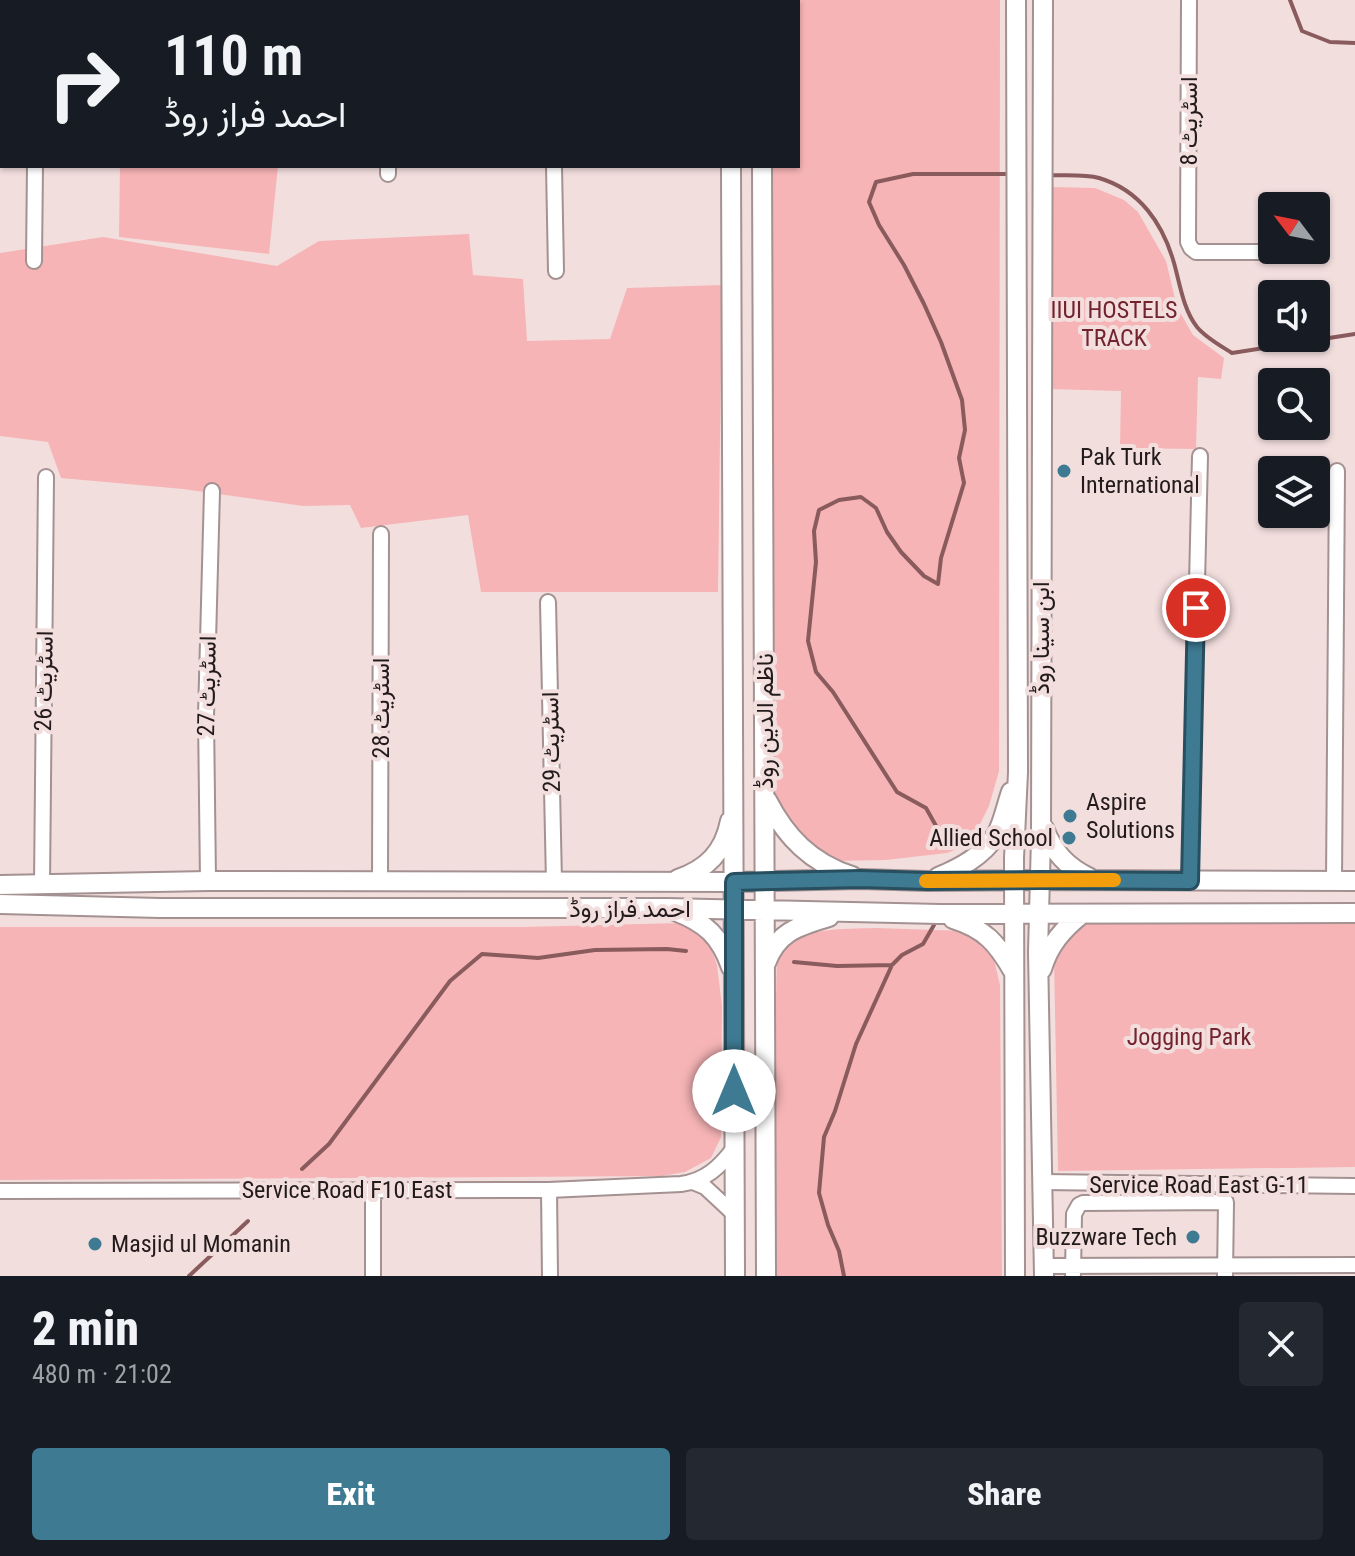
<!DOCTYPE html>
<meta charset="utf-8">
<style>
:root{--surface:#171b24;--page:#242831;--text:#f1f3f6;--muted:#9ea1a6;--accent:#3e7a92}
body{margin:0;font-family:"Roboto Condensed",Vazirmatn,sans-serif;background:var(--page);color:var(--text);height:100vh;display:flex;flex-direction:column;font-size:30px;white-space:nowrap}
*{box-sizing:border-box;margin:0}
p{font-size:26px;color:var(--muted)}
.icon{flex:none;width:44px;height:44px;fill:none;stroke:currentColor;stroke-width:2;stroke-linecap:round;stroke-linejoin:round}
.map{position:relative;height:1276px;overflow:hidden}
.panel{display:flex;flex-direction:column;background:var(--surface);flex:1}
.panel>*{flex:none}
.hud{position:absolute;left:0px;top:0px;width:800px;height:168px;box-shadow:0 2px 6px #0004;background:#171b24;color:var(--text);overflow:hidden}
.needle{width:52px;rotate:302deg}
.tools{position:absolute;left:1258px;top:192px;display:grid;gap:16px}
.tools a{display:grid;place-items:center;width:72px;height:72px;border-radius:8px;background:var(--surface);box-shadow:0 2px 6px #0004;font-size:40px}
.pin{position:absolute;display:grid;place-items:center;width:68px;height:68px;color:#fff;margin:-34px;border:4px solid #fff;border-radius:50%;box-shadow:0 2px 8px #0007}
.me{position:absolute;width:88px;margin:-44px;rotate:0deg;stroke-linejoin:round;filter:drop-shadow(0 0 6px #0008)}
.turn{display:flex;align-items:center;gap:28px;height:168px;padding:0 32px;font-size:36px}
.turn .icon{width:104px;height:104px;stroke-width:2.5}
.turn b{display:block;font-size:56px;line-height:68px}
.round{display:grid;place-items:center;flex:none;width:84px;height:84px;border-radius:8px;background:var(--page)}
.head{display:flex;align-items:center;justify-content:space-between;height:136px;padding:0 32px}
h1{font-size:48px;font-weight:800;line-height:60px}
.primary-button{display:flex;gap:16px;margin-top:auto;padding:16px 32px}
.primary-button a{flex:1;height:92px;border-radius:8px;background:var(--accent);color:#fff;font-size:32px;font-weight:800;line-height:92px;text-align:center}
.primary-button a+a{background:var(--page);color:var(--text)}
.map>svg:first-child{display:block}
</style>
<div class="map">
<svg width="1355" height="1276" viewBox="0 0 1355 1276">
<rect width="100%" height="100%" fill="#f3dede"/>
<path fill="#f6b4b6" d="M50,0H290V2H50Z
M768,0H1000L999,771L989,806L978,828L966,846L947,853L886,860L834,861L794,835L773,802L769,166H798V2H768Z
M120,166H278L269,254L119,237Z
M1049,187L1095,188L1124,200L1138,212L1166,261L1177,307L1193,335L1224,358L1221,379L1198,377L1196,449L1120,448L1121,391L1049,389Z
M469,234L473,275L523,279L527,341L610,339L627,288L722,285L718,592H481L468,515L361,528L350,505L303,506L183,489L61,478L48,442L0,436V253L103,237L277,266L319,241Z
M1053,906H1355V1167L1058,1171Z
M681,923L706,934L717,965L722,1006L721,1137L711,1158L685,1172L662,1176L0,1180V927H522Z
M876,928L964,931L991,947L1000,985L1002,1276H774L773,1141L777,950C807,927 840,929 876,928Z"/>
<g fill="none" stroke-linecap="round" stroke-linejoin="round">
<path stroke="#8a5b5d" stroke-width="4" d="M1290,0L1302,31L1330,42L1355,43
M1050,175C1065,176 1085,174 1099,178C1140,190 1163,224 1174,263C1180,284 1183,309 1197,327C1206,338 1221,346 1232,353L1355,334
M940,833L926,808L897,792L833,692L816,672L808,641L816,562L814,531L819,510L839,500L861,497L876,508L887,532L901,552L924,576L938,584L941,558L964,483L959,458L965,430L962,400L941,342L924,304L904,265L879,225L869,202L876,182L913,174H1013
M794,962L837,966L892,965
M302,1169L329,1144L450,981L482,954L538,958L595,950L667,949L686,951
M189,1276L248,1221
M844,1276L839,1251L828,1225L819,1193L824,1137L835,1111L856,1044L892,965L902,955L923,944L934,925"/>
<defs>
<path id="minor" d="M551,0V2
M1189,0L1188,242L1191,248L1196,252H1314
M36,2V0
M287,2V0
M393,2V0
M0,71H2
M554,166L556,271
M388,174V166
M34,261L35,166
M548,602L554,882
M208,881L206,716L212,491
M1190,881L1200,456
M380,882L381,534
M1334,882L1337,471
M42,885L46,477
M693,1182L705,1187L734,1214
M1043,1182L1355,1186
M373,1190V1276
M549,1190L550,1276
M0,1191L549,1190L681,1184C705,1181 720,1167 734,1148
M1044,1266L1355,1265
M1073,1274L1074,1214L1079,1205L1083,1203L1226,1202L1225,1276"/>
<path id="major" d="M761,0V2
M1043,0L1041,838L1038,952L1044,1276
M732,2V0
M731,166L735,1276
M762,166L766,1276
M767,800C786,837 811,863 852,876
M1044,828C1053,852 1067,867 1090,878
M938,877C960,868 983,856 996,835C1003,823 1006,806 1011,792
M678,879C707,869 724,852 730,821
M0,885L208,881L734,882L860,879L928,881L1040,880L1355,881
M0,904L160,908H667L940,914L1355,913
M675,911C706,923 720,936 731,967
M953,919C985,929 997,943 1013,971
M766,963C778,931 799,926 829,917
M1042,969C1049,945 1063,929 1082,914
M1015,1276L1014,858L1018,772L1016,0"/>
</defs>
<use href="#minor" stroke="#a49191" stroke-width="18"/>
<use href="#major" stroke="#a49191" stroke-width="22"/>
<use href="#minor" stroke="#fff" stroke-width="14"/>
<use href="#major" stroke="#fff" stroke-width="18"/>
</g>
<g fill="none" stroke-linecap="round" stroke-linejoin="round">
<defs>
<path id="route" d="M734,1091V882L860,879L928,881L1040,880L1190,881L1196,608"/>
</defs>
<use href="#route" stroke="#284f5f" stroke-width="20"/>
<use href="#route" stroke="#3e7a92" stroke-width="14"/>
<path stroke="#f59e0b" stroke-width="14" d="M926,881L1114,880"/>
</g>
<g fill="#3e7a92" stroke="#f3dede" stroke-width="3">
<circle cx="1064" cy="471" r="8"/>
<circle cx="1070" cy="816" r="8"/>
<circle cx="1069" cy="838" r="8"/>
<circle cx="1193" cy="1237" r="8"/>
<circle cx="95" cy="1244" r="8"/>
</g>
<g text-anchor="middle" stroke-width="8" stroke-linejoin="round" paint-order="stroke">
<g font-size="24" fill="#221a1b" stroke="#f3dede">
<text transform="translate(1189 121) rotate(-90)" y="8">اسٹریٹ 8</text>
<text transform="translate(1041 638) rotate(-90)" y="8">ابن سینا روڈ</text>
<text transform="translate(44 681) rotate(-89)" y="8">اسٹریٹ 26</text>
<text transform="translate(207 686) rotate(-89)" y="8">اسٹریٹ 27</text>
<text transform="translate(381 708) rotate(-90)" y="8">اسٹریٹ 28</text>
<text transform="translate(765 721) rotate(-90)" y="8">ناظم الدین روڈ</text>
<text transform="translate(551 742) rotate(-91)" y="8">اسٹریٹ 29</text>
<text x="630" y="917">احمد فراز روڈ</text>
<text x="1199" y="1193">Service Road East G-11</text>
<text x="347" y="1198">Service Road F10 East</text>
</g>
<g font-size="24" fill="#72232e" stroke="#f3dede">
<text x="1114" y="318">IIUI HOSTELS<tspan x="1114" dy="28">TRACK</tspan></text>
<text x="1189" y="1045">Jogging Park</text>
</g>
<g font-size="24" fill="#221a1b" stroke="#f3dede" text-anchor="start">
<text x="1080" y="465">Pak Turk<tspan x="1080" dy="28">International</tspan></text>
<text x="1086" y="810">Aspire<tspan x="1086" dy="28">Solutions</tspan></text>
<text x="1053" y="846" text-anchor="end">Allied School</text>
<text x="1177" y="1245" text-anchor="end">Buzzware Tech</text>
<text x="111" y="1252">Masjid ul Momanin</text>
</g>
</g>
</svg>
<div class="tools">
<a><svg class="needle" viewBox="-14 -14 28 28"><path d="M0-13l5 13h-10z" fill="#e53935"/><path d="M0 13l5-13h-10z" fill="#9ea1a6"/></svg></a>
<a><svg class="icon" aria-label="sound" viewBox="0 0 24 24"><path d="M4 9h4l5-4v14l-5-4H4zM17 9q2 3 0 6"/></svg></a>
<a><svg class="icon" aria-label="search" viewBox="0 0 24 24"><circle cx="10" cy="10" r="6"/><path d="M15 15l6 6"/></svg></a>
<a><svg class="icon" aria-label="layers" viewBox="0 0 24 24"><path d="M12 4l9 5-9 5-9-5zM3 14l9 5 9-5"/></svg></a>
</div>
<div class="pin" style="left:1196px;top:608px;background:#d93025"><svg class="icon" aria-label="arrive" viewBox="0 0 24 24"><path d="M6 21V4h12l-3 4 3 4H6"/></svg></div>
<svg class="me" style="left:734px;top:1091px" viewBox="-20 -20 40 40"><circle r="19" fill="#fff"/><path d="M0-13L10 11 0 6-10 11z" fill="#3e7a92"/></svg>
<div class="hud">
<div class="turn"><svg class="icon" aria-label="right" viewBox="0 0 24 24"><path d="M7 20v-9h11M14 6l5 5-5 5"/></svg><div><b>110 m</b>احمد فراز روڈ</div></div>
</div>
</div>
<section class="panel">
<div class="head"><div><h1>2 min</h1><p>480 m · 21:02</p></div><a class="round"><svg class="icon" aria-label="close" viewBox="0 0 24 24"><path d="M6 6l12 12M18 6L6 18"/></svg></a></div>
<div class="primary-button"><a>Exit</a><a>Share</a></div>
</section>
